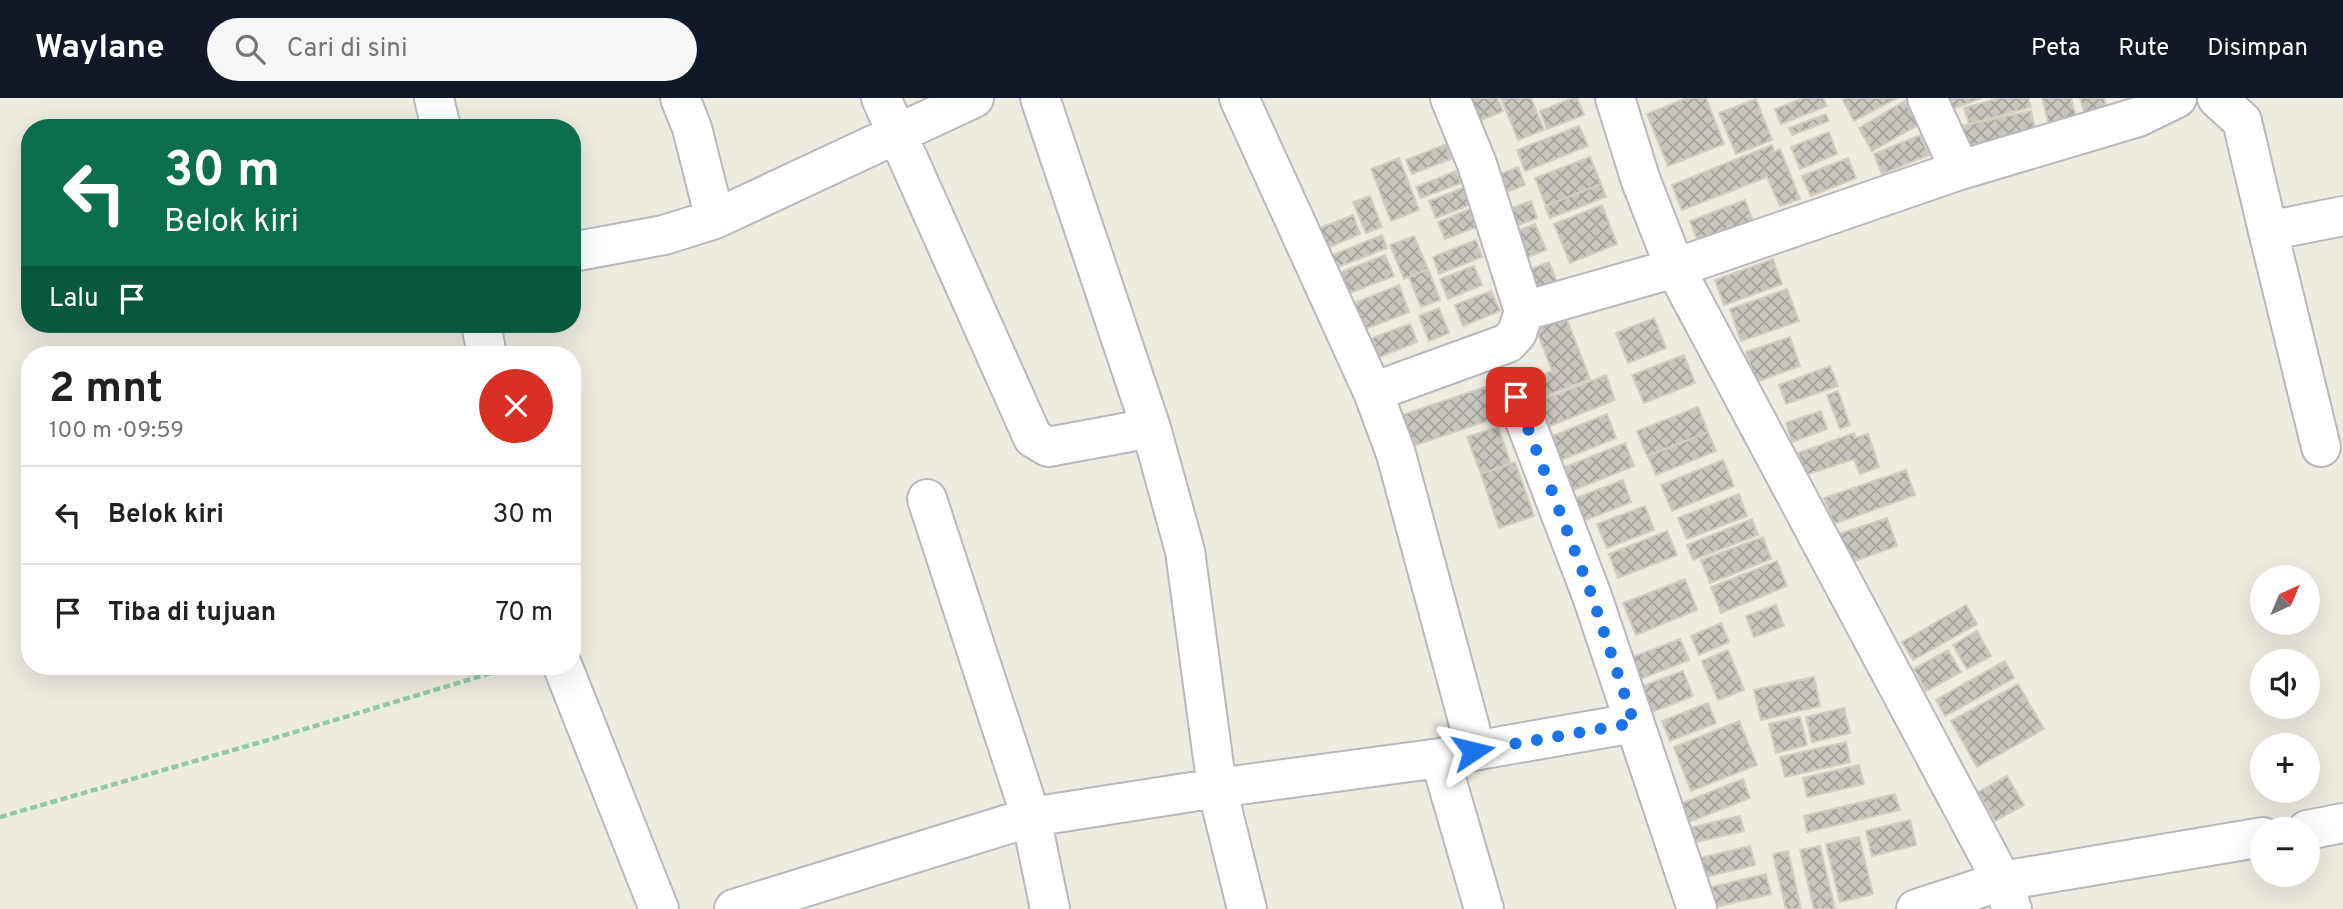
<!DOCTYPE html>
<html lang="id">
<meta charset="utf-8">
<style>
:root{--surface:#fff;--page:#f6f6f6;--text:#202124;--muted:#757577;--line:#e0e0e0;--accent:#111827}
body{margin:0;font-family:Overpass,sans-serif;background:var(--page);color:var(--text);height:100vh;display:flex;flex-direction:column;font-size:26px;white-space:nowrap}
*{box-sizing:border-box;margin:0}
p{font-size:23px;color:var(--muted)}
.icon{flex:none;width:38px;height:38px;fill:none;stroke:currentColor;stroke-width:2;stroke-linecap:round;stroke-linejoin:round}
.map{position:relative;flex:1;overflow:hidden}
.details{position:absolute;left:21px;top:248px;width:560px;height:329px;display:flex;flex-direction:column;background:var(--surface);border-radius:28px;box-shadow:0 7px 28px #0002}
.details>*{flex:none}
.hud{position:absolute;left:21px;top:21px;width:560px;height:214px;border-radius:28px;box-shadow:0 7px 28px #0002;background:#0b6e4f;color:#fff;overflow:hidden}
.needle{width:46px;rotate:44deg}
.tools{position:absolute;left:2250px;top:467px;display:grid;gap:14px}
.tools a{display:grid;place-items:center;width:70px;height:70px;border-radius:50%;background:var(--surface);box-shadow:0 7px 28px #0002;font-size:35px}
.pin{position:absolute;display:grid;place-items:center;width:60px;height:60px;color:#fff;margin:-30px;border-radius:14px;box-shadow:0 4px 10px #0006}
.me{position:absolute;width:77px;margin:-38px;rotate:80deg;stroke-linejoin:round;filter:drop-shadow(0 0 5px #0008)}
.turn{display:flex;align-items:center;gap:24px;height:147px;padding:0 28px;font-size:32px}
.turn .icon{width:91px;height:91px;stroke-width:2.5}
.turn b{display:block;font-size:49px;line-height:60px}
.then{display:flex;align-items:center;height:66px;padding:0 28px;background:#0003;gap:14px;font-size:26px}
.round{display:grid;place-items:center;flex:none;width:74px;height:74px;border-radius:37px;background:var(--page)}
.summary{display:flex;align-items:center;justify-content:space-between;height:119px;padding:0 28px}
h1{font-size:42px;font-weight:700;line-height:52px}
ul{padding:0;list-style:none}
li{display:flex;align-items:center;gap:21px;height:98px;padding:0 28px;border-top:2px solid var(--line)}
li div{flex:1}
li b{display:block;font-size:26px}
li em{font-style:normal}
header{display:flex;align-items:center;gap:42px;box-sizing:border-box;height:98px;padding:0 35px;background:var(--accent);color:#fff}
header strong{font-size:33px}
nav{display:flex;gap:38px;margin-inline-start:auto;font-size:24px}
.search{width:490px;height:63px;background:var(--page);display:flex;align-items:center;gap:18px;box-sizing:border-box;padding:0 24px;border-radius:38px;color:var(--muted);font-size:26px}
.map>svg:first-child{display:block}
</style>
<header>
<strong>Waylane</strong>
<div class="search"><svg class="icon" aria-label="search" viewBox="0 0 24 24"><circle cx="10" cy="10" r="6"/><path d="M15 15l6 6"/></svg>Cari di sini</div>
<nav><a>Peta</a><a>Rute</a><a>Disimpan</a></nav>
</header>
<div class="map">
<svg width="2343" height="811" viewBox="0 0 2343 811">
<defs>
<pattern id="building-cross-hatch" width="8" height="8" patternUnits="userSpaceOnUse" patternTransform="scale(1.75)"><rect width="8" height="8" fill="#c8c5be"/><path d="M0 0l8 8M0 8l8-8" fill="none" stroke="#a5a39e"/></pattern>
</defs>
<rect width="100%" height="100%" fill="#eeebe1"/>
<path fill="url(#building-cross-hatch)" stroke="#d2cdbf" stroke-width="2" d="M1474,0H1497L1503,13L1468,28L1459,6Z
M1501,0H1531L1544,32L1518,42Z
M1573,0H1577L1584,17L1547,31L1540,13Z
M1687,0H1706L1724,46L1668,68L1647,16Z
M1803,0H1823L1827,8L1781,26L1775,11Z
M1848,0H1897L1854,23L1843,2Z
M1944,0H1982L1949,12Z
M2000,0H2028L2031,9L1969,26L1964,10Z
M2042,0H2071L2078,27L2051,34Z
M2080,0H2104L2107,12L2085,17Z
M1756,1L1772,42L1736,56L1719,15Z
M1905,3L1918,27L1872,53L1859,30Z
M2031,13L2037,39L1958,56L1952,30Z
M1826,16L1829,23L1792,37L1789,30Z
M1579,28L1588,48L1525,73L1517,52Z
M1829,34L1837,56L1800,71L1791,49Z
M1920,37L1929,57L1882,76L1874,56Z
M1446,46L1451,61L1412,76L1406,62Z
M1772,47L1774,54L1780,51L1800,101L1780,108L1767,79L1682,112L1672,87Z
M1590,59L1601,86L1546,108L1535,80Z
M1399,60L1419,112L1391,123L1371,71Z
M1848,60L1856,80L1811,98L1802,78Z
M1518,69L1525,87L1497,98L1490,80Z
M1456,73L1461,85L1421,100L1416,89Z
M1601,86L1606,99L1550,120L1545,108Z
M1468,88L1475,105L1436,120L1429,103Z
M1370,98L1382,129L1366,135L1353,104Z
M1745,102L1755,128L1700,149L1690,123Z
M1531,103L1537,120L1505,132L1499,115Z
M1602,107L1617,146L1570,165L1554,126Z
M1470,111L1477,129L1445,141L1438,124Z
M1353,117L1360,136L1325,151L1317,131Z
M1535,126L1546,152L1517,163L1507,137Z
M1382,137L1387,150L1328,173L1323,161Z
M1414,138L1428,171L1404,181L1390,147Z
M1476,142L1482,159L1439,176L1433,159Z
M1385,157L1394,178L1342,198L1334,177Z
M1773,161L1782,186L1724,207L1715,182Z
M1549,164L1560,191L1534,201L1523,174Z
M1474,168L1482,187L1448,201L1440,181Z
M1428,171L1440,202L1421,209L1409,179Z
M1399,187L1409,214L1353,236L1342,210Z
M1787,191L1799,223L1741,243L1730,211Z
M1491,193L1500,213L1463,228L1455,207Z
M1439,210L1449,235L1429,243L1419,218Z
M1564,214L1590,281L1545,298L1538,279L1552,273L1534,226Z
M1654,220L1666,250L1628,265L1616,235Z
M1410,226L1417,244L1372,262L1364,243Z
M1790,239L1800,268L1756,284L1746,254Z
M1684,257L1695,285L1644,305L1632,277Z
M1830,268L1838,288L1786,306L1779,287Z
M1606,277L1615,302L1550,328L1540,303Z
M1497,285L1508,316L1407,350L1396,319Z
M1838,293L1850,327L1840,331L1827,297Z
M1698,309L1708,334L1647,358L1637,333Z
M1821,313L1827,331L1792,344L1786,325Z
M1607,316L1616,340L1554,365L1545,341Z
M1498,329L1511,366L1481,376L1467,339Z
M1708,334L1716,353L1656,377L1648,358Z
M1854,335L1855,340L1868,336L1879,369L1860,376L1854,361L1806,377L1798,355Z
M1625,345L1634,368L1564,396L1555,373Z
M1723,362L1734,388L1672,413L1661,387Z
M1515,364L1534,418L1499,430L1481,376Z
M1906,372L1915,397L1834,426L1824,400Z
M1623,382L1631,404L1576,426L1568,403Z
M1739,396L1747,418L1687,441L1678,420Z
M1645,408L1654,432L1607,450L1597,426Z
M1887,420L1897,448L1849,465L1839,436Z
M1752,421L1758,437L1693,462L1687,447Z
M1667,433L1677,457L1618,480L1609,456Z
M1763,439L1771,461L1710,485L1701,462Z
M1777,463L1787,488L1721,515L1711,489Z
M1685,481L1697,512L1636,537L1623,505Z
M1776,507L1784,528L1754,539L1746,518Z
M1966,507L1977,526L1913,562L1902,544Z
M1721,525L1729,544L1699,557L1691,538Z
M1977,533L1991,558L1967,571L1953,547Z
M1680,541L1689,562L1638,582L1630,560Z
M1728,552L1744,592L1718,602L1702,563Z
M1948,552L1961,574L1926,593L1914,571Z
M2005,563L2014,580L1945,618L1936,602Z
M1683,573L1693,598L1647,616L1637,590Z
M1814,579L1820,608L1761,622L1754,592Z
M2018,586L2044,631L1977,669L1951,623Z
M1708,605L1716,625L1670,643L1662,623Z
M1844,610L1850,635L1812,644L1806,619Z
M1800,619L1807,647L1776,655L1769,626Z
M1739,623L1757,667L1691,693L1674,649Z
M1846,644L1850,664L1785,679L1780,659Z
M1859,667L1864,686L1807,699L1803,680Z
M2007,678L2024,707L1995,723L1978,694Z
M1743,681L1750,700L1689,724L1682,705Z
M1895,696L1900,712L1807,734L1804,718Z
M1740,718L1744,733L1692,745L1689,730Z
M1910,722L1916,747L1872,758L1866,733Z
M1859,739L1873,796L1840,804L1826,746Z
M1750,748L1755,767L1701,780L1696,761Z
M1820,748L1835,811H1814L1800,752Z
M1788,753L1801,811H1786L1773,756Z
M1766,776L1771,796L1716,809L1712,789Z"/>
<g fill="none" stroke-linecap="round" stroke-linejoin="round">
<defs>
<path id="minor" d="M680,0L692,30L715,121
M881,0L1033,340L1048,349L1151,330
M1040,0L1151,330L1185,453L1217,690L1247,811
M1450,0L1477,66L1524,213L1675,170L1641,83L1615,0
M1927,0L1960,72
M2217,0L2242,23L2268,133L2343,118
M2268,133L2321,349
M572,154L664,137L715,121L974,0
M1384,290L1508,245L1517,235L1524,213
M1516,299L1592,498L1697,811
M927,401L1031,719L1050,811
M1473,653L1634,625
M1440,660L1484,811
M2307,732L2343,725
M734,811L1031,719L1217,690L1440,660L1473,653L1470,630L1396,356L1373,294L1239,0
M1916,811L2002,783L2263,739"/>
<path id="tertiary" d="M2012,811L2002,783L1675,170L1960,72L2138,19L2177,0"/>
<path id="secondary" d="M434,0L441,30
M481,226L487,257
M563,569L659,811"/>
</defs>
<use href="#minor" stroke="#b7b9bf" stroke-width="42"/>
<use href="#tertiary" stroke="#b7b9bf" stroke-width="42"/>
<use href="#secondary" stroke="#b7bac1" stroke-width="42"/>
<path stroke="#94c8a6" stroke-width="4.5" stroke-dasharray="7 3.5" stroke-linecap="butt" d="M0,719L275,640L511,569"/>
<use href="#minor" stroke="#fff" stroke-width="38"/>
<use href="#tertiary" stroke="#fff" stroke-width="38"/>
<use href="#secondary" stroke="#fff" stroke-width="38"/>
</g>
<g fill="none" stroke-linecap="round" stroke-linejoin="round">
<path stroke="#1a73e8" stroke-width="12" stroke-dasharray="0 21.6" d="M1473,653L1634,625L1592,498L1516,299"/>
</g>
</svg>
<div class="tools">
<a><svg class="needle" viewBox="-14 -14 28 28"><path d="M0-13l5 13h-10z" fill="#e53935"/><path d="M0 13l5-13h-10z" fill="#757577"/></svg></a>
<a><svg class="icon" aria-label="sound" viewBox="0 0 24 24"><path d="M4 9h4l5-4v14l-5-4H4zM17 9q2 3 0 6"/></svg></a>
<a>+</a>
<a>−</a>
</div>
<div class="pin" style="left:1516px;top:299px;background:#d93025"><svg class="icon" aria-label="arrive" viewBox="0 0 24 24"><path d="M6 21V4h12l-3 4 3 4H6"/></svg></div>
<svg class="me" style="left:1473px;top:653px" viewBox="-20 -20 40 40"><path d="M0-17L14 15 0 8-14 15z" fill="#1a73e8" stroke="#fff" stroke-width="4"/></svg>
<div class="hud">
<div class="turn"><svg class="icon" aria-label="left" viewBox="0 0 24 24"><path d="M17 20v-9H6M10 6l-5 5 5 5"/></svg><div><b>30 m</b>Belok kiri</div></div>
<div class="then">Lalu<svg class="icon" aria-label="arrive" viewBox="0 0 24 24"><path d="M6 21V4h12l-3 4 3 4H6"/></svg></div>
</div>
<section class="details">
<div class="summary"><div><h1>2 mnt</h1><p>100 m · 09:59</p></div><a class="round" style="background:#d93025;color:#fff"><svg class="icon" aria-label="close" viewBox="0 0 24 24"><path d="M6 6l12 12M18 6L6 18"/></svg></a></div>
<ul>
<li><svg class="icon" aria-label="left" viewBox="0 0 24 24"><path d="M17 20v-9H6M10 6l-5 5 5 5"/></svg><div><b>Belok kiri</b></div><em>30 m</em></li>
<li><svg class="icon" aria-label="arrive" viewBox="0 0 24 24"><path d="M6 21V4h12l-3 4 3 4H6"/></svg><div><b>Tiba di tujuan</b></div><em>70 m</em></li>
</ul>
</section>
</div>
